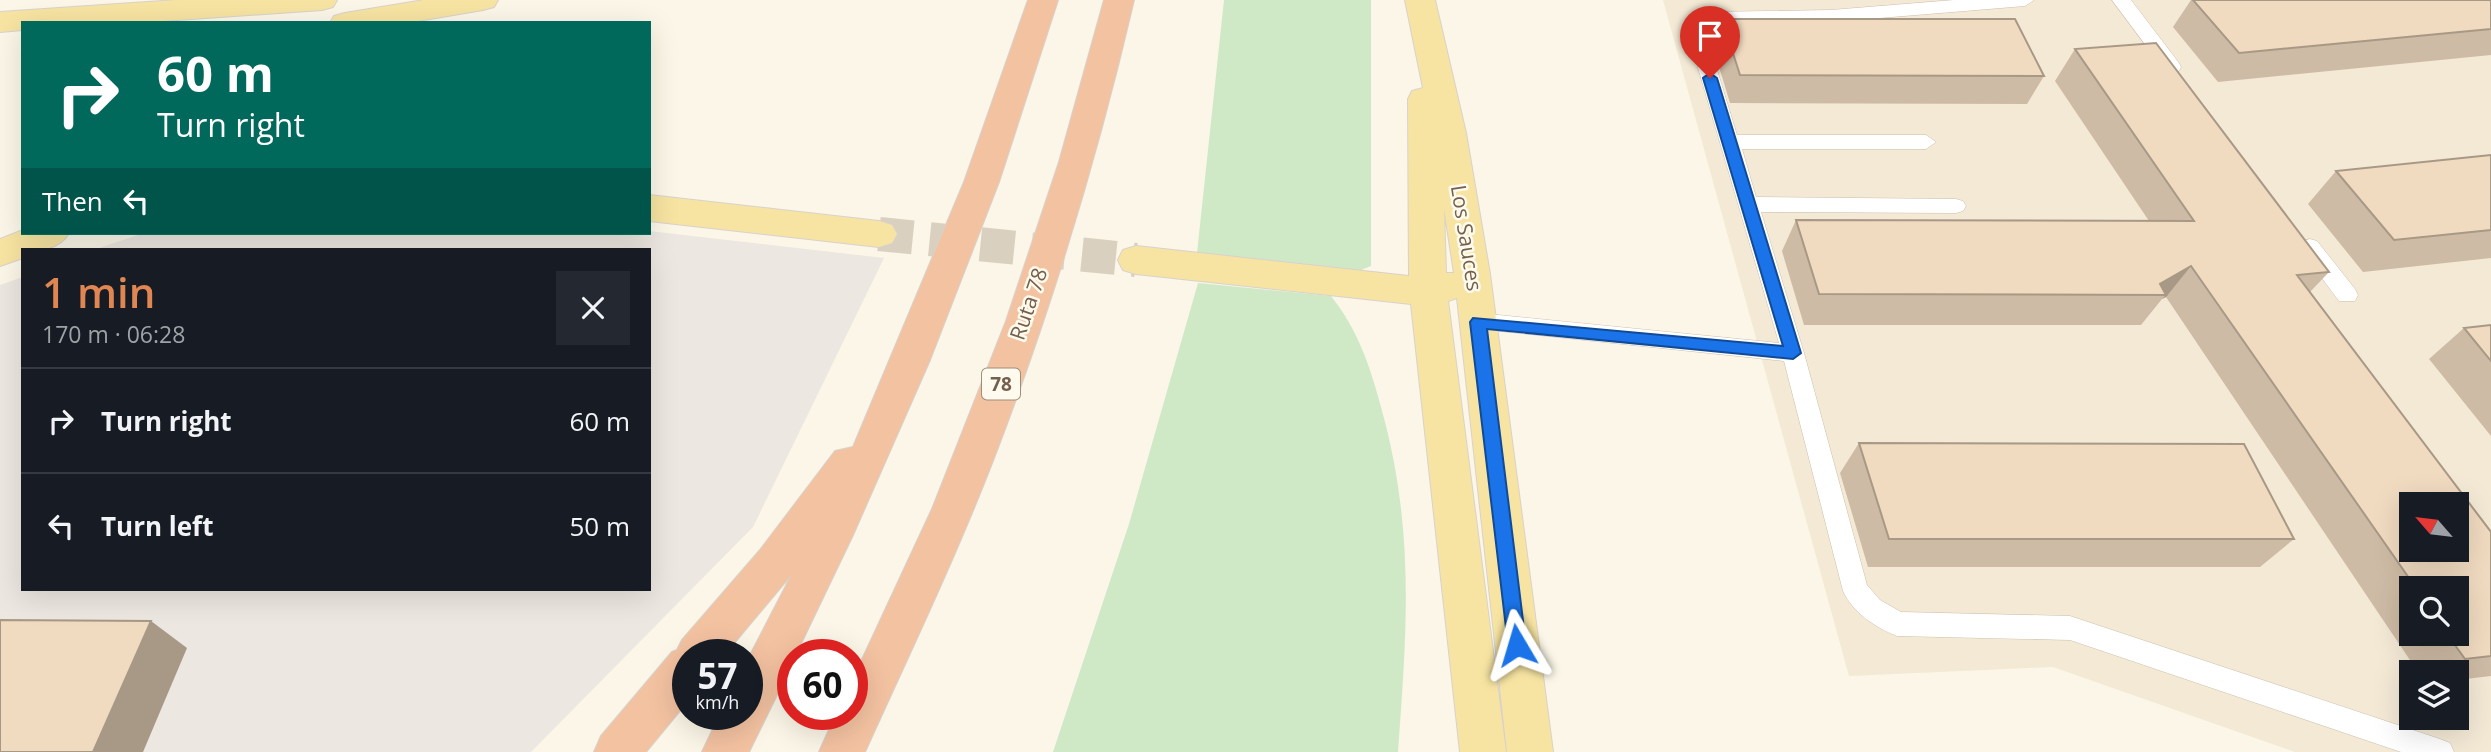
<!DOCTYPE html>
<meta charset="utf-8">
<style>
:root{--surface:#171b24;--page:#242831;--text:#f1f3f6;--muted:#9ea1a6;--line:#363941;--accent:#df8652}
body{margin:0;font-family:"Open Sans",sans-serif;background:var(--page);color:var(--text);height:100vh;display:flex;flex-direction:column;font-size:26px;white-space:nowrap}
*{box-sizing:border-box;margin:0}
p{font-size:23px;color:var(--muted)}
.icon{flex:none;width:38px;height:38px;fill:none;stroke:currentColor;stroke-width:2;stroke-linecap:round;stroke-linejoin:round}
.map{position:relative;flex:1;overflow:hidden}
.details{position:absolute;left:21px;top:248px;width:630px;height:343px;display:flex;flex-direction:column;background:var(--surface);border-radius:0px;box-shadow:0 7px 28px #0002}
.details>*{flex:none}
.hud{position:absolute;left:21px;top:21px;width:630px;height:214px;border-radius:0px;box-shadow:0 7px 28px #0002;background:#00695c;color:#fff;overflow:hidden}
.needle{width:46px;rotate:298deg}
.fabs{position:absolute;left:2399px;top:492px;display:grid;gap:14px}
.fabs a{display:grid;place-items:center;width:70px;height:70px;border-radius:0px;background:var(--surface);box-shadow:0 7px 28px #0002;font-size:35px}
.speed{position:absolute;left:672px;top:639px;display:flex;gap:14px;font-size:35px;font-weight:700;text-align:center}
.speed>*{display:grid;place-content:center;width:91px;height:91px;border-radius:50%;background:var(--surface);box-shadow:0 7px 28px #0002;line-height:1}
.speed small{font-size:18px;font-weight:400}
.speed .limit{border:10px solid #d22;background:#fff;color:#111}
.pin{position:absolute;display:grid;place-items:center;width:60px;height:60px;color:#fff;margin:-72px -30px;border-radius:50% 50% 50% 0;rotate:-45deg;box-shadow:0 0 7px #0007}
.pin .icon{rotate:45deg}
.me{position:absolute;width:77px;margin:-38px;rotate:353deg;stroke-linejoin:round;filter:drop-shadow(0 0 5px #0008)}
.turn{display:flex;align-items:center;gap:24px;height:147px;padding:0 21px;font-size:32px}
.turn .icon{width:91px;height:91px;stroke-width:2.5}
.turn b{display:block;font-size:49px;line-height:60px}
.then{display:flex;align-items:center;height:66px;padding:0 21px;background:#0003;gap:14px;font-size:26px}
.round{display:grid;place-items:center;flex:none;width:74px;height:74px;border-radius:0px;background:var(--page)}
.headline{display:flex;align-items:center;justify-content:space-between;height:119px;padding:0 21px}
h1{font-size:42px;font-weight:600;line-height:52px;color:var(--accent)}
ul{padding:0;list-style:none}
li{display:flex;align-items:center;gap:21px;height:105px;padding:0 21px;border-top:2px solid var(--line)}
li div{flex:1}
li b{display:block;font-size:26px}
li em{font-style:normal}
.map>svg:first-child{display:block}
</style>
<div class="map">
<svg width="2491" height="752" viewBox="0 0 2491 752">
<rect width="100%" height="100%" fill="#fbf6e7"/>
<path fill="#f3e9d5" fill-rule="evenodd" d="M1663,0H2491V752H2295L2053,667L1849,676ZM2412,504H2457V550H2412ZM2412,588H2457V634H2412ZM2412,672H2457V718H2412Z"/>
<path fill="#ece7e0" d="M649,231L884,258L753,527L531,752H0V285L23,277V590H649V250H93L144,233Z"/>
<path fill="#cfe9c6" d="M1224,0H1371V266L1361,270L1339,269L1197,253Z
M1198,283L1331,296C1358,330 1370,366 1381,407C1415,529 1407,628 1398,752H1053L1129,524Z"/>
<g fill="none" stroke-linecap="round" stroke-linejoin="round">
<path stroke="#d9d0c0" stroke-width="34" stroke-dasharray="34 17" stroke-linecap="butt" d="M879,234L1136,260"/>
<defs>
<path id="service" d="M1954,0H2034L2025,6L1831,22L1707,25L1706,34L1737,135H1926L1936,142L1926,149H1742L1756,197L1956,199L1963,201L1966,206L1963,211L1956,213L1761,212L1804,353L1867,585L1880,600L1901,612L2070,616L2440,739L2450,743L2454,752H2401L2070,640L1897,636C1875,627 1853,613 1843,591L1784,361L1470,328L1467,322L1470,316L1478,313L1779,343L1688,34L1691,18L1710,12L1831,10Z
M2112,0H2131L2179,63L2181,67L2179,71H2165Z
M2310,239L2317,241L2355,289L2358,295L2355,301H2339L2303,253L2299,247L2303,241Z"/>
<path id="primary" d="M177,0H337L333,7L322,10L134,23H23V30L0,32V12Z
M424,0H498L494,7L483,10L406,23H330L334,16L345,13Z
M1405,0H1435L1466,133L1490,274L1553,752H1507L1457,298L1448,301L1506,752H1460L1411,304L1136,274L1123,270L1118,260L1123,250L1136,246L1409,276L1408,99L1412,91L1423,88ZM1444,208L1454,273H1446Z
M649,195L879,221L892,225L897,234L892,243L879,247L649,221Z
M23,230V233H69C59,250 41,250 23,250V258L0,266V239Z"/>
<path id="motorway" d="M1028,0H1058L999,182L930,360L853,535L796,654H793V662L749,752H702L720,714H747V661L792,574L725,654H688V701L646,752H594L601,736L672,652L677,650L682,640L760,550L835,451L853,447L964,182Z
M1104,0H1134C1097,159 1050,314 991,466C953,563 908,657 865,752H819L836,714H852V681L932,509L1006,321L1059,162Z"/>
</defs>
<use href="#service" stroke="#cdbfad" stroke-width="1"/>
<use href="#primary" stroke="#d8d2cd" stroke-width="2"/>
<use href="#motorway" stroke="#d8d2cd" stroke-width="2"/>
<use href="#service" fill="#fff" fill-rule="evenodd"/>
<use href="#primary" fill="#f7e4a2" fill-rule="evenodd"/>
<use href="#motorway" fill="#f3c2a1" fill-rule="evenodd"/>
</g>
<path fill="#cebba5" fill-rule="evenodd" d="M2191,0H2490L2491,1V55L2218,82L2173,27Z
M1722,19L2044,76L2027,104L1730,103L1713,47Z
M2075,49L2329,272L2310,292L2491,532V676L2457,680V672H2418L2166,297L2162,299L2141,325H1804L1782,251L1796,220L2149,221L2055,81ZM2412,588H2457V634H2412Z
M2491,155V258L2363,272L2308,204L2336,171Z
M2491,325V436L2429,359L2464,328Z
M1859,443L2294,539L2260,567H1868L1840,473Z"/>
<path fill="#a89986" d="M2191,266L2166,297L2162,299L2166,295L2160,284Z
M151,621L187,648L143,752H93Z"/>
<path fill="#f0dac0" stroke="#a89986" stroke-width="2" fill-rule="evenodd" d="M2193,0H2490L2491,1V29L2239,53Z
M1722,19H2015L2044,76L1740,75Z
M2156,43L2329,272L2297,275L2491,532V656L2465,659L2447,634H2457V588H2416L2191,266L2160,284L2166,295L1819,294L1796,220L2194,221L2075,49ZM2412,504H2457V550H2412Z
M2491,155V230L2394,240L2336,171Z
M2491,325V361L2464,328Z
M1859,443L2244,444L2294,539H1889Z
M0,620L151,621L93,752H0Z"/>
<path fill="#1a73e8" stroke="#114b97" stroke-width="2" d="M1710,73L1717,78L1801,353L1793,359L1487,329L1526,645L1524,650L1517,653L1511,650L1508,645L1470,322L1473,318L1783,346L1703,78Z"/>
<g text-anchor="middle" stroke-width="5" stroke-linejoin="round" paint-order="stroke">
<rect fill="#fefaed" stroke="#9d8e7c" stroke-width="2" x="982" y="368.5" width="38" height="31" rx="5"/>
<g font-size="19" font-weight="bold" fill="#74604c">
<text x="1001" y="391">78</text>
</g>
<g font-size="21" fill="#74604c" stroke="#fefaed">
<text transform="translate(1466 238) rotate(81)" y="7">Los Sauces</text>
<text transform="translate(1029 304) rotate(-71)" y="7">Ruta 78</text>
</g>
</g>
</svg>
<div class="fabs">
<a><svg class="needle" viewBox="-14 -14 28 28"><path d="M0-13l5 13h-10z" fill="#e53935"/><path d="M0 13l5-13h-10z" fill="#9ea1a6"/></svg></a>
<a><svg class="icon" aria-label="search" viewBox="0 0 24 24"><circle cx="10" cy="10" r="6"/><path d="M15 15l6 6"/></svg></a>
<a><svg class="icon" aria-label="layers" viewBox="0 0 24 24"><path d="M12 4l9 5-9 5-9-5zM3 14l9 5 9-5"/></svg></a>
</div>
<div class="speed"><div>57<small>km/h</small></div><div class="limit">60</div></div>
<div class="pin" style="left:1710px;top:78px;background:#d93025"><svg class="icon" aria-label="arrive" viewBox="0 0 24 24"><path d="M6 21V4h12l-3 4 3 4H6"/></svg></div>
<svg class="me" style="left:1517px;top:645px" viewBox="-20 -20 40 40"><path d="M0-17L14 15 0 8-14 15z" fill="#1a73e8" stroke="#fff" stroke-width="4"/></svg>
<div class="hud">
<div class="turn"><svg class="icon" aria-label="right" viewBox="0 0 24 24"><path d="M7 20v-9h11M14 6l5 5-5 5"/></svg><div><b>60 m</b>Turn right</div></div>
<div class="then">Then<svg class="icon" aria-label="left" viewBox="0 0 24 24"><path d="M17 20v-9H6M10 6l-5 5 5 5"/></svg></div>
</div>
<section class="details">
<div class="headline"><div><h1>1 min</h1><p>170 m · 06:28</p></div><a class="round"><svg class="icon" aria-label="close" viewBox="0 0 24 24"><path d="M6 6l12 12M18 6L6 18"/></svg></a></div>
<ul>
<li><svg class="icon" aria-label="right" viewBox="0 0 24 24"><path d="M7 20v-9h11M14 6l5 5-5 5"/></svg><div><b>Turn right</b></div><em>60 m</em></li>
<li><svg class="icon" aria-label="left" viewBox="0 0 24 24"><path d="M17 20v-9H6M10 6l-5 5 5 5"/></svg><div><b>Turn left</b></div><em>50 m</em></li>
</ul>
</section>
</div>
